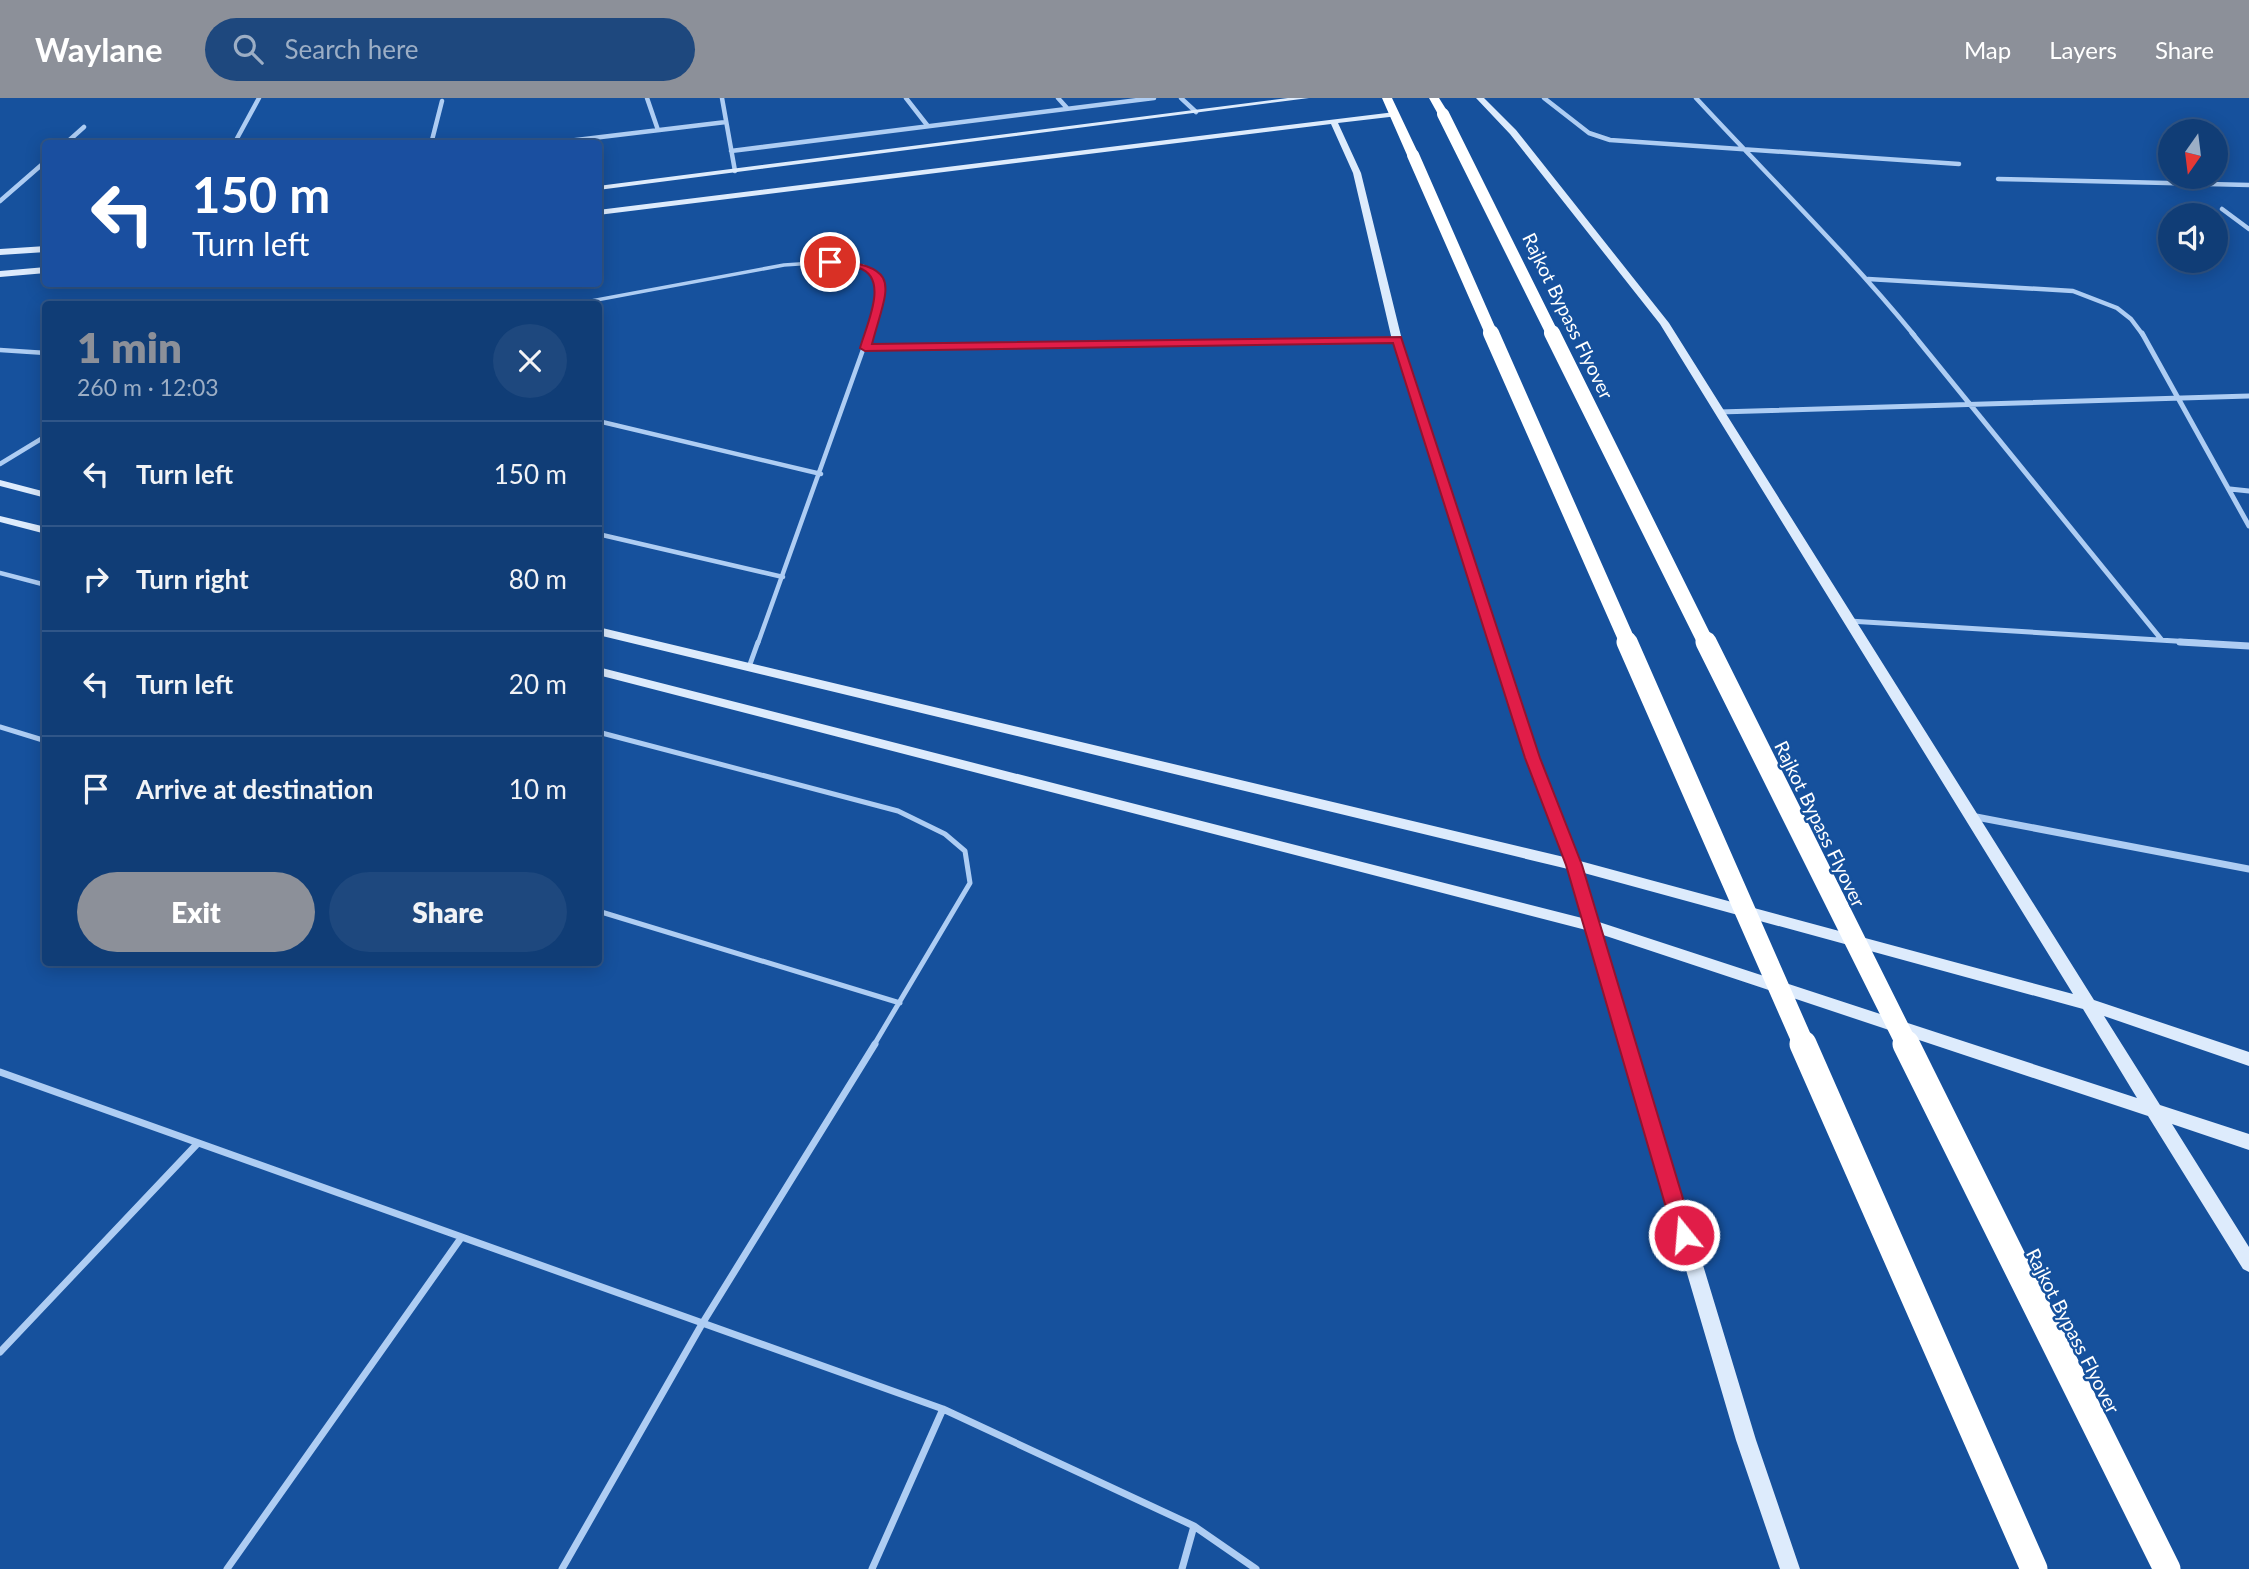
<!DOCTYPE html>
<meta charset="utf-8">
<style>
:root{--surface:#103d76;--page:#1e487e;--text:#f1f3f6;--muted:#9caec5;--line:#305688;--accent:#8c9099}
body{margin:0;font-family:Lato,sans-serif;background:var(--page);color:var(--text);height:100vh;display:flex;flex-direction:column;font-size:26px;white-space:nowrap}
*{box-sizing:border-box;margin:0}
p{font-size:23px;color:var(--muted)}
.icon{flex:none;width:38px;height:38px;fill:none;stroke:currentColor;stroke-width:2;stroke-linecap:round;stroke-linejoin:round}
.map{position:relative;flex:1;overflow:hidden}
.panel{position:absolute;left:42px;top:203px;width:560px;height:665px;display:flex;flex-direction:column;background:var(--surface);border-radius:7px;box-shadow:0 4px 18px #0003,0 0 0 2px var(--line)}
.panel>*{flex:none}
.banner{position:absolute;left:42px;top:42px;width:560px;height:147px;border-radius:7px;box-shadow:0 4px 18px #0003,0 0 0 2px var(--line);background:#1a4fa0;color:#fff;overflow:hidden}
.needle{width:46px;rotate:194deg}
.fabs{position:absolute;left:2158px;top:21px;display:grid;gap:14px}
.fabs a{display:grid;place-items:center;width:70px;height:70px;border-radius:50%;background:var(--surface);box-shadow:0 4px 18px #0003,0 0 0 2px var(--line);font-size:35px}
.pin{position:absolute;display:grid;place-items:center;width:60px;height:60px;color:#fff;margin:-30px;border:4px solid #fff;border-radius:50%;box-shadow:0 2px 7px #0007}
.me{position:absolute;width:77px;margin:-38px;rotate:343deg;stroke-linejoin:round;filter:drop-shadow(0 0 5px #0008)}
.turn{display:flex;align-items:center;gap:24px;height:147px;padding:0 35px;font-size:32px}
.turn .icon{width:91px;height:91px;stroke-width:2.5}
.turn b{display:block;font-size:49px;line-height:60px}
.round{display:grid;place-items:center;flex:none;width:74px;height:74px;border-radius:37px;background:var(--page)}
.overview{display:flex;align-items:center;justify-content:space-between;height:119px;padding:0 35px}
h1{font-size:42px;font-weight:800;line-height:52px;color:var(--accent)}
.cta{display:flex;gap:14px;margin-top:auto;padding:14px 35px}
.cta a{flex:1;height:80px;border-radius:42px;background:var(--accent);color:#fff;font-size:28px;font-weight:800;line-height:80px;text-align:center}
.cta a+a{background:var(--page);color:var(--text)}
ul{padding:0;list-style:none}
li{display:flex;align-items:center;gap:21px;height:105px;padding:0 35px;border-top:2px solid var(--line)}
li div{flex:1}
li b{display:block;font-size:26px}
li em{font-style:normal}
header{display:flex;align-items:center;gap:42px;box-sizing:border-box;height:98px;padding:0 35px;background:var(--accent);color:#fff}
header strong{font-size:33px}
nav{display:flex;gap:38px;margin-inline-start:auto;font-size:24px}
.search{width:490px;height:63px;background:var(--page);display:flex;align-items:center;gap:18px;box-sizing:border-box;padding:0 24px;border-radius:38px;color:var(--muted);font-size:26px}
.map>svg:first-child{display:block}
</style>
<header>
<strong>Waylane</strong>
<div class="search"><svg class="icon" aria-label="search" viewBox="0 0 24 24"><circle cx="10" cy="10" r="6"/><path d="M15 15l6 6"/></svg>Search here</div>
<nav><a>Map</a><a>Layers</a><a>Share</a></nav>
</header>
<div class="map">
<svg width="2249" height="1471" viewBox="0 0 2249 1471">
<rect width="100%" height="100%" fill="#16519d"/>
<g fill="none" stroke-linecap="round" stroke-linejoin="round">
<path stroke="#aecdf3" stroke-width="3.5" d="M575,206L784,167L829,164L863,168L877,176L882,190L869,237"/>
<path stroke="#aecdf3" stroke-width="4.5" d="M865,250L1397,242
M0,252L46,255
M598,323L821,376
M0,366L46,338
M598,436L783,479
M0,475L46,487
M758,545L869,235"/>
<path stroke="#aecdf3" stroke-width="5" d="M749,569L758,544
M0,629L46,643
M598,634L898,713L945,736L965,753L970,785L874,947
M598,813L900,905"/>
<path stroke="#aecdf3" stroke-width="7" d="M0,974L943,1311L1194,1428L1256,1471
M0,1254L198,1045
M227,1471L461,1140
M562,1471L702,1226L875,946
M872,1471L943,1311
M1182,1471L1194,1428"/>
<path stroke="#aecdf3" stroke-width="4.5" d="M647,0L658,32
M722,0L735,73
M906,0L927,27
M1058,0L1067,10
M1181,0L1196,14
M1544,0L1589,35L1610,42L1959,66
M1696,0C1769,79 1846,154 1914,237
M65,46L84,29
M234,46L259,0
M431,46L442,3
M543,46L726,24
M731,53L1154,0
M1998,81L2249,87
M0,103L46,63
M2222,111L2249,131
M1868,181L2073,193L2117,210L2131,221L2143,237"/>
<path stroke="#aecdf3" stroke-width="5" d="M1912,235L2161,541
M2142,235L2249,428
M1719,314L2249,298
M2230,391L2249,393
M1849,523L2208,545"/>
<path stroke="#aecdf3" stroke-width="7" d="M2180,544L2249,548
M1971,718L2249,771"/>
<path fill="#ddebfc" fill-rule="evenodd" d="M1288,0H1309L598,92V88Z
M1476,0H1484L1516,32L1669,225L2094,902L2249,954V968L2104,918L2160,1007L2249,1036V1052L2172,1026L2249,1149V1174L2243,1171L2148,1018L1603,837L1756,1342L1800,1471H1780L1736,1342L1586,832L598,577V569L1582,820L1568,771L598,537V529L1564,759L1525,660L1392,242L1353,75L1331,26L598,117V112L1395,14H1398V18L1338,25L1361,75L1402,242L1539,660L1580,763L2073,896L1660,226L1510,36ZM1584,775L2083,911L2137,1000L1599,824Z
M46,148V154L0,157V151Z
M46,169V175L0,179V173Z
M0,382L46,394V400L0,388Z
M0,418L46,429V436L0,424Z"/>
<path fill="#fff" fill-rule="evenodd" d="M1382,0H1392L1419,57L1417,59L1407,57Z
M1429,0H1439L1449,16L1447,18H1439Z"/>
<path stroke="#fff" stroke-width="12" d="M1443,16L1553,237
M1413,57L1492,237"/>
<path stroke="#fff" stroke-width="16" d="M1491,235L1628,545
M1552,235L1706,545"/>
<path stroke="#fff" stroke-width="21" d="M1627,544L1804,947
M1706,544L1907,947"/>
<path stroke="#fff" stroke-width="27" d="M1803,946L2034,1471
M1906,946L2167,1471"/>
</g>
<path fill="#e11d48" stroke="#92132f" stroke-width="2" d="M830,161C904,170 888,186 872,246L1401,239L1540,660L1582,767L1694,1137L1691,1143L1684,1146L1677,1143L1674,1137L1566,767L1525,660L1393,245L865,253L860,250C866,228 890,180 859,170C849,167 837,168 826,166L825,164Z"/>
<g text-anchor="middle" stroke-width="5" stroke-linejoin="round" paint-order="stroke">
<g font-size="19" fill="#fff" stroke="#16519d">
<text transform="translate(1568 218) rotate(64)" y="7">Rajkot Bypass Flyover</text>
<text transform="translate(1820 726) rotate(64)" y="7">Rajkot Bypass Flyover</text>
<text transform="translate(2073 1233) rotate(63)" y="7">Rajkot Bypass Flyover</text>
</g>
</g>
</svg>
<div class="fabs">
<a><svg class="needle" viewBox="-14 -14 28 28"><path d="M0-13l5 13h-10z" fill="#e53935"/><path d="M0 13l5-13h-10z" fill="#9caec5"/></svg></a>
<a><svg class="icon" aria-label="sound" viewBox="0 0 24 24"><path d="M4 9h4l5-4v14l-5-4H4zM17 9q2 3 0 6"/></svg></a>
</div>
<div class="pin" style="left:830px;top:164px;background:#d93025"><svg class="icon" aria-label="arrive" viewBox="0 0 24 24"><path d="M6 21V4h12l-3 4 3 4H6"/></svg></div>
<svg class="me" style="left:1684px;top:1137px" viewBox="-20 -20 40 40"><circle r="17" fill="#e11d48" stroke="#fff" stroke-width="3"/><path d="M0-11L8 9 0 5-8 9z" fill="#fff"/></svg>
<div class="banner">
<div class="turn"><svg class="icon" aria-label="left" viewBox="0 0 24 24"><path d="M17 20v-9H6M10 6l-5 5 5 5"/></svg><div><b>150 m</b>Turn left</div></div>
</div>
<section class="panel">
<div class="overview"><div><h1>1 min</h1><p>260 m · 12:03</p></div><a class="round"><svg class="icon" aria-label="close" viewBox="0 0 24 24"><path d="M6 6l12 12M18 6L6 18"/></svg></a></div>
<ul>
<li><svg class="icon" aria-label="left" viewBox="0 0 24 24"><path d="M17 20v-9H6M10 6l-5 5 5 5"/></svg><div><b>Turn left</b></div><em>150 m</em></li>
<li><svg class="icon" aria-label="right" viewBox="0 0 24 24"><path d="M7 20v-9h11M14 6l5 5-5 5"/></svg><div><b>Turn right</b></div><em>80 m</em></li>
<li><svg class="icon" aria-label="left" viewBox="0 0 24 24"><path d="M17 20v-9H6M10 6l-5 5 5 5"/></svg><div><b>Turn left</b></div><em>20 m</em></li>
<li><svg class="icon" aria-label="arrive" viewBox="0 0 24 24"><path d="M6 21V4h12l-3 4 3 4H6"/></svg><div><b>Arrive at destination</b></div><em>10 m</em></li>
</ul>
<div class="cta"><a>Exit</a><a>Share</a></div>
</section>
</div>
